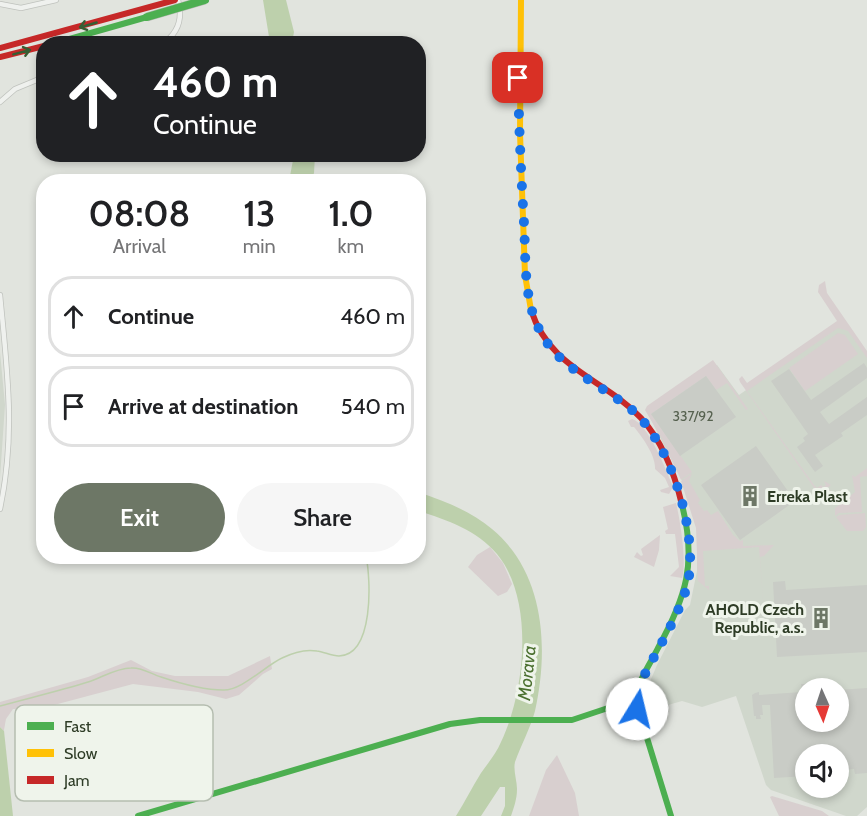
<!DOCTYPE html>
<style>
:root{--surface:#fff;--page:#f6f6f6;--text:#202124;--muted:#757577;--line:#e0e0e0;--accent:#6d7766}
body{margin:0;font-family:Cabin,sans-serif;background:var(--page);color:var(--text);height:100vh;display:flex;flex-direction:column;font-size:22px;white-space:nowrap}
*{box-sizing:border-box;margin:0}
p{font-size:20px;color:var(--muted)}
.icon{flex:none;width:33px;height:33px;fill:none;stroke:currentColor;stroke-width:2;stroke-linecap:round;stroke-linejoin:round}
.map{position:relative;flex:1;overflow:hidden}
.side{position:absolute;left:36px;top:174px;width:390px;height:390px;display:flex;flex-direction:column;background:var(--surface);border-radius:24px;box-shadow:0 3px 9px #0003}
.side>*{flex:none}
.top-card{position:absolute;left:36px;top:36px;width:390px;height:126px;border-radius:24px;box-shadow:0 3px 9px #0003;background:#202124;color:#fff;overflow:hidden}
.needle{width:39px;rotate:177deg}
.fabs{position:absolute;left:795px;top:678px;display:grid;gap:12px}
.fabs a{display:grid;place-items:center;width:54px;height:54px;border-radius:50%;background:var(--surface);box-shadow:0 3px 9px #0003;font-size:30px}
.pin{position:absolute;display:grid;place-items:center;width:51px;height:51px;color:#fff;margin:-26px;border-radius:12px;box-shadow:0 3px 9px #0006}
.me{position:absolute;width:66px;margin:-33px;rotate:9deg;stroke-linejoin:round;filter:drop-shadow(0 0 4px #0008)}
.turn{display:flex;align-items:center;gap:21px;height:126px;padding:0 18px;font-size:27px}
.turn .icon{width:78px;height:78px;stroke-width:2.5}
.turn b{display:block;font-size:42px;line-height:51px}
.eta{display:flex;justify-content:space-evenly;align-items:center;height:102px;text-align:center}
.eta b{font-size:36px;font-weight:600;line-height:42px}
.cta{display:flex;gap:12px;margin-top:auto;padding:12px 18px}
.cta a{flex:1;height:69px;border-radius:36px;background:var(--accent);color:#fff;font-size:24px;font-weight:600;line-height:69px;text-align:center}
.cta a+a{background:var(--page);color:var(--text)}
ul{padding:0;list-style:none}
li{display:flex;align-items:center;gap:18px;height:81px;margin:0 12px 9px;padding:0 6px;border:3px solid var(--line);border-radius:24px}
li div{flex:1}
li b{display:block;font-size:22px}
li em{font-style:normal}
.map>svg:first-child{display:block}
</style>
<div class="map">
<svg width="867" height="816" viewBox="0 0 867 816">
<rect width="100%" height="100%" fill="#e1e4de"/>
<path fill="#d0d7cc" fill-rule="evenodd" d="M843,322L867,356V807L857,816H846L771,790L766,785L736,696L702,707L682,701L668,705L666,699L645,705L646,691L657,665L685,610L690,605L697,571V530L695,516L681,478L648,414L717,365L739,395ZM806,688H838V722H806ZM806,754H838V788H806Z
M0,352L5,405L0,478Z"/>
<path fill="#d8cfcf" d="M825,281L827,293L867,351V358L848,331L838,328L747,391L814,485L817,488L821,485L823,487L826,485L824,481L831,485L827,488L836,495L822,499L740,382L739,379L742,376L747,383L837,321L818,292L819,285Z
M838,333L845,335L858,354L805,391L789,368Z
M713,360L748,409L746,410L727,383L716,390L706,376L651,414L692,472L681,480L662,439L645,410L647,406Z
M632,419C648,423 667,472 673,487L669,494L661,492L660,490L669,487L665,478L655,469C656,456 643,438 634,427H631L628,421Z
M867,468V476L860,477L862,512L839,513L835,516V508L855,492L852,475L855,477Z
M692,473L689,481L700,500L698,503L704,511L707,510L711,515L718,511L733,535L740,541L743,540V546L774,545L764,556L760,557L764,612L759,547L703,551L705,586H709V590L698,581L696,528L681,481Z
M676,503C680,519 687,563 682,578L670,576L679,567L675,534H666L665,531L668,529L663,507Z
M865,513L866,527L863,531H847L836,517L839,515Z
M660,535L659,550L654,567L634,557L637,552L641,556L643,555L641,549Z
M490,547L503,563L512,584L507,592L498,596L468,567L477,555Z
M270,656L272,669L263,674L239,695L226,699L198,692L133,684L39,709H13L6,719L4,730L13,816L4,731L0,727V702L88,677L131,660L152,671L175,676H228Z
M557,755L575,793L579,816H529L546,770Z
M772,796L822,811L829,816H779L770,797Z"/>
<path fill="#bdd0ac" d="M263,0H286L294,32L292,43H270Z
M294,155H315L314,173L311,181H289Z
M418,492C444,501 471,511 492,529C545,573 549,648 535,711C530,729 521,745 515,762C513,770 517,781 517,789C517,799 514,807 511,816H501L505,806V787H500L481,816H456C465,802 472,787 481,773C488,763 496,754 501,742C525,692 535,600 497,554C477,530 447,520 419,511Z
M0,727L4,731L13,816H0Z"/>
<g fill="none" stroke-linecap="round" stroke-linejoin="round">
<path stroke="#bdd0ac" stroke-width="1.5" d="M0,706C29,698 59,691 88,682C101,678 116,668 131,668C142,667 151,674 161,677C179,683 204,690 223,690C241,691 265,666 282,658C292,653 306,649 317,651C324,652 332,656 339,656C374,655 371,580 366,556"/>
</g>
<path fill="#c9ccc6" d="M864,363L867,368V378L820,412L829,424L867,397V415L841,433L843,436L815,455L823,466L815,472L797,447L805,441L803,438L808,434L771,381L789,369L811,400Z
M706,376L736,417L680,456L651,414Z
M756,446L795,501L740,540L701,485Z
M785,581L786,590L867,585V652L777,657L773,582Z
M801,684H806V722H838V690L867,688V773L855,774L854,769L843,770V774H838V754H806V776L774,778L770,705H762L763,715H760L761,719H756V716H754L752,695L755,693L759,692V695L802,692Z"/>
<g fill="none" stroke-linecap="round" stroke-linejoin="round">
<defs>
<path id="street" d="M0,4L21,8L56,0
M162,44C179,33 183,18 178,0
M0,102L15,89L44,77
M0,295C7,369 16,434 0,509"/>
</defs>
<use href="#street" stroke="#bfc2bd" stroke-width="6"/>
<use href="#street" stroke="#eff1ee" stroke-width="4.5"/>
<path stroke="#4caf50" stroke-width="6" d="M52,44L147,17
M138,816L450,724L480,720H572L635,699
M671,816L635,699C638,681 650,664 658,648C686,597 697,563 682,505"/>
<path stroke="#ffc107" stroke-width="6" d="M521,0L520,133L525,275L531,310"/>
<path stroke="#c62828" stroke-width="6" d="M0,48L175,0
M0,57L44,46
M531,310C550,369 603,378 641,418C663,442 675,475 682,505"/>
<defs>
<path id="fast-bridge" d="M147,17L205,0"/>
</defs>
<use href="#fast-bridge" stroke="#b4b9b1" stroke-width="9" stroke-linecap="butt"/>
<use href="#fast-bridge" stroke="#4caf50" stroke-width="8"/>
</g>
<defs><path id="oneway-shaft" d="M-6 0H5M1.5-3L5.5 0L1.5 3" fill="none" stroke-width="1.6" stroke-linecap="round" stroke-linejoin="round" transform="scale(1.5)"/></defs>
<g stroke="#375e33">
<use href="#oneway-shaft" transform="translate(88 25) rotate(164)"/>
<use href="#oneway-shaft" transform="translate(22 52) rotate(-15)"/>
</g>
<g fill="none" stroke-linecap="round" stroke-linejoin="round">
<path stroke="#1a73e8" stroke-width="10" stroke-dasharray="0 18" d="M518,78C519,126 521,175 524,223C526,258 523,299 540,331C559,369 601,384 632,410C671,442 700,538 687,586C677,622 651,658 636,693L637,709"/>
</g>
<defs>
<symbol id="building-bare" viewBox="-9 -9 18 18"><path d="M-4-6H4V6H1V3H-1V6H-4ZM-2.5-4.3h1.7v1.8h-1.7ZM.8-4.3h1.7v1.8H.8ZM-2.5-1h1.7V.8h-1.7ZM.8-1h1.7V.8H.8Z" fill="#6d7766" stroke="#eff4eb" stroke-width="2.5" paint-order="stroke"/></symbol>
</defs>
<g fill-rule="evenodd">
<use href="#building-bare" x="735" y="481" width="30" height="30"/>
<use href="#building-bare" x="806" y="603" width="30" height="30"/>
</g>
<g text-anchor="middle" stroke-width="6" stroke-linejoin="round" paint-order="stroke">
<g font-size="14" fill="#56614f">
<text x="693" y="421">337/92</text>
</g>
<g font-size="16" font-weight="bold" fill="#2e3c26" stroke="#eff4eb" text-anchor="start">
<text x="767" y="502">Erreka Plast</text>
<text x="804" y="615" text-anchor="end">AHOLD Czech<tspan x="804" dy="18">Republic, a.s.</tspan></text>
</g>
<g font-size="18" font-style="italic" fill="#4b7030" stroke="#eff4eb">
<text transform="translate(527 673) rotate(-84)" y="6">Morava</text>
</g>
</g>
<rect x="15" y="705" width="198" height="96" rx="9" fill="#eff4eb" stroke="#b5bdb0" stroke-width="1.5"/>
<rect x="27" y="722" width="27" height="8" fill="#4caf50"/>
<rect x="27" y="749" width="27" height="8" fill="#ffc107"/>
<rect x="27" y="776" width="27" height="8" fill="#c62828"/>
<g font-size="16" fill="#2e3c26">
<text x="64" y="732">Fast</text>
<text x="64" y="759">Slow</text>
<text x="64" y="786">Jam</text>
</g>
</svg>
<div class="fabs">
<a><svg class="needle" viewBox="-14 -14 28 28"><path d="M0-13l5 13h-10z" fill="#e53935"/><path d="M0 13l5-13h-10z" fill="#757577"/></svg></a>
<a><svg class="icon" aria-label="sound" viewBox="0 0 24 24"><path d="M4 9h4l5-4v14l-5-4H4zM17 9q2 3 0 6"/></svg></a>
</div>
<div class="pin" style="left:518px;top:78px;background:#d93025"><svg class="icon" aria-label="arrive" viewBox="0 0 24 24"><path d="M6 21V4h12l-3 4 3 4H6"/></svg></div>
<svg class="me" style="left:637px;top:709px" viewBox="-20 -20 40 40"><circle r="19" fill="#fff"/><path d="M0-13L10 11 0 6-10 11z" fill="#1a73e8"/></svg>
<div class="top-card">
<div class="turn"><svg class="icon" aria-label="ahead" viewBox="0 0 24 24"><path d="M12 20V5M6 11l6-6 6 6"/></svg><div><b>460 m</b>Continue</div></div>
</div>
<section class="side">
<div class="eta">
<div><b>08:08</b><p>Arrival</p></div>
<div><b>13</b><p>min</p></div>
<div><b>1.0</b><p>km</p></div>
</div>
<ul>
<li><svg class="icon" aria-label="ahead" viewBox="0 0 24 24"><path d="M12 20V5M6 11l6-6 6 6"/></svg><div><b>Continue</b></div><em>460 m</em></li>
<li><svg class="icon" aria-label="arrive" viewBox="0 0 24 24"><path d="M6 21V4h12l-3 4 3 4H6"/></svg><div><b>Arrive at destination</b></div><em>540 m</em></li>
</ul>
<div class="cta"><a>Exit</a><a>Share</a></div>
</section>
</div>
